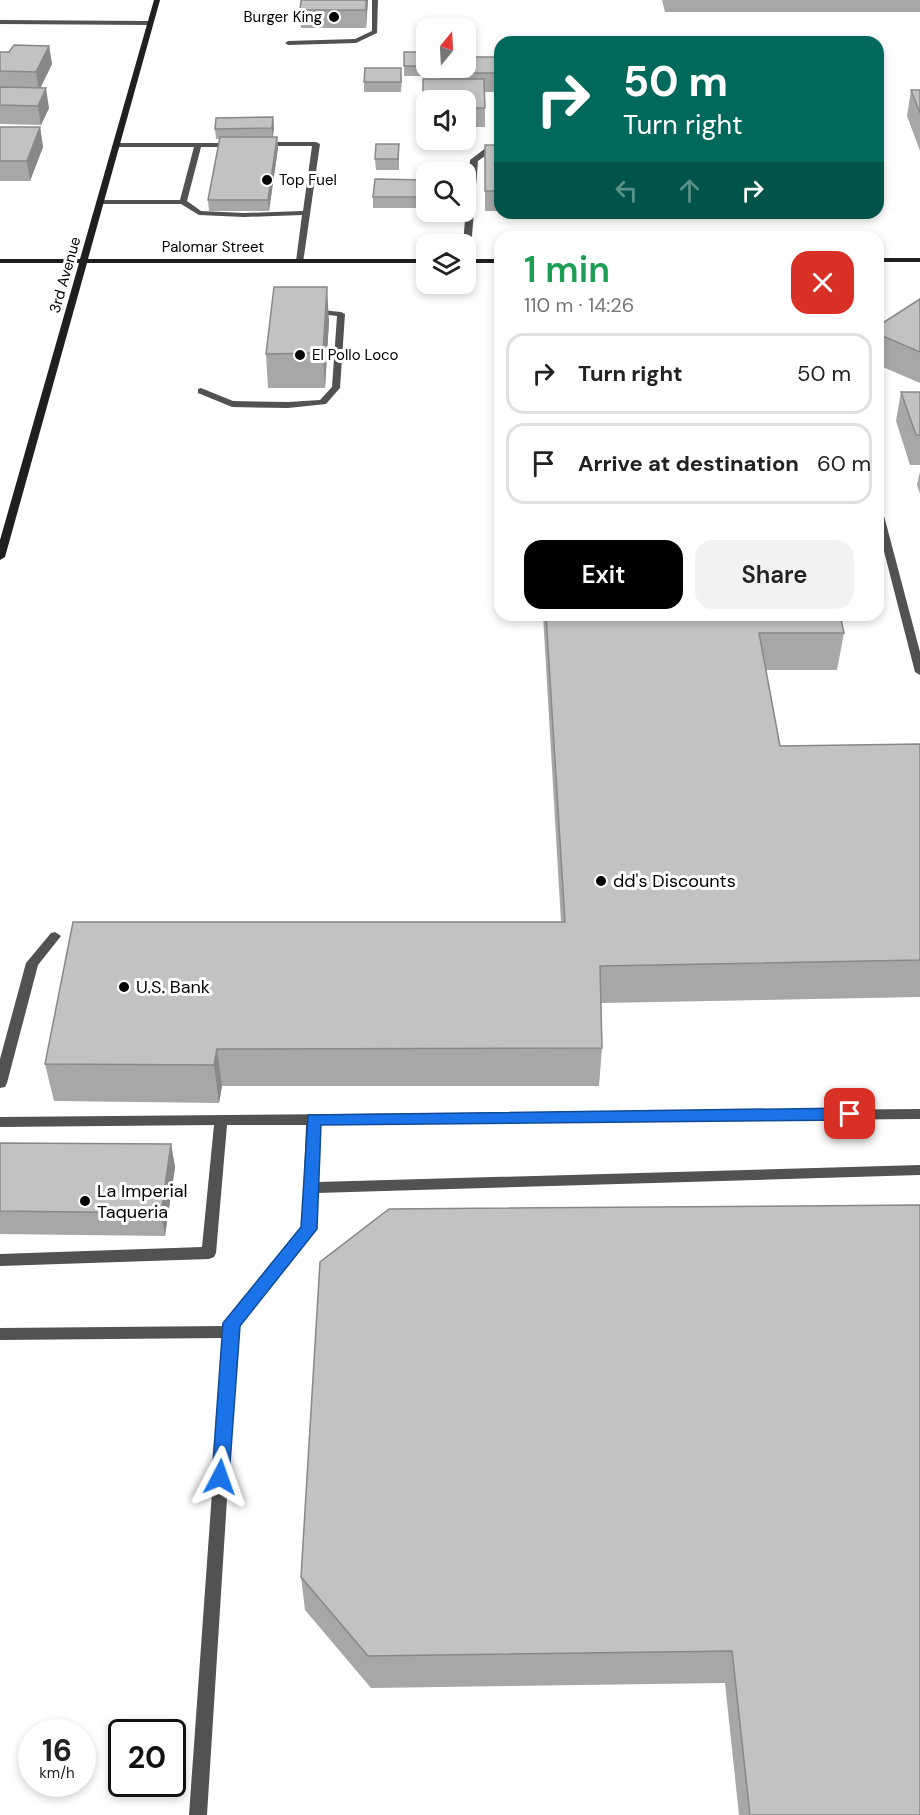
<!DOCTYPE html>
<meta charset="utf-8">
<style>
:root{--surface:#fff;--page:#f2f2f2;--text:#222;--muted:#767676;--line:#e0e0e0;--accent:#000}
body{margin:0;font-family:"DM Sans",sans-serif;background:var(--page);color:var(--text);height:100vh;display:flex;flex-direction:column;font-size:22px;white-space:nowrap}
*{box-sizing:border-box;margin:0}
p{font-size:20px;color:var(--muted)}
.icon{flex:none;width:33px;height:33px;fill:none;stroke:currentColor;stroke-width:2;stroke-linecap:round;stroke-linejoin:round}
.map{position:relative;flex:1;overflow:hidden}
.side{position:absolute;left:494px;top:231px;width:390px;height:390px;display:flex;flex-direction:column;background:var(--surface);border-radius:18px;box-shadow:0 3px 9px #0003}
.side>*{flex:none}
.top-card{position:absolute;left:494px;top:36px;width:390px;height:183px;border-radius:18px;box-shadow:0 3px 9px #0003;background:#00695c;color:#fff;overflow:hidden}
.needle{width:39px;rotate:18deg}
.buttons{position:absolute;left:416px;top:18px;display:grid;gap:12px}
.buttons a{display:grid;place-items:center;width:60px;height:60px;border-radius:12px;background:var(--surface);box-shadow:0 3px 9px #0003;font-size:30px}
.speed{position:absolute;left:18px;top:1719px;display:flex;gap:12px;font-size:30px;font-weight:700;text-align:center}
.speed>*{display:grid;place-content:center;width:78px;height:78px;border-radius:50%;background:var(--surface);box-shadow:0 3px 9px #0003;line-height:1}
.speed small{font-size:15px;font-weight:400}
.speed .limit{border:3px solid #111;border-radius:9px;background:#fff;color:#111}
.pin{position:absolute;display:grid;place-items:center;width:51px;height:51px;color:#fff;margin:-26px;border-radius:12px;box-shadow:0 3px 9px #0006}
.me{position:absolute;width:66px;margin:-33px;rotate:4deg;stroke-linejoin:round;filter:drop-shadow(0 0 4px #0008)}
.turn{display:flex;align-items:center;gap:21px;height:126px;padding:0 30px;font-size:27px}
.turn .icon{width:78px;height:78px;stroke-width:2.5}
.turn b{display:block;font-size:42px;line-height:51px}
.lanes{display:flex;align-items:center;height:57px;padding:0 30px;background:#0003;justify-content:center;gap:30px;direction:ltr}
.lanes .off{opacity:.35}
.round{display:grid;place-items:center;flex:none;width:63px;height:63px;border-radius:18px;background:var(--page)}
.overview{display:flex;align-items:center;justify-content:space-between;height:102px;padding:0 30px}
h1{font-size:36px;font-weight:600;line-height:45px;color:#1e9e55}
.button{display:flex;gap:12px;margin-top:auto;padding:12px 30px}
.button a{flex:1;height:69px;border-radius:18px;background:var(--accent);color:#fff;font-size:24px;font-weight:600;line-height:69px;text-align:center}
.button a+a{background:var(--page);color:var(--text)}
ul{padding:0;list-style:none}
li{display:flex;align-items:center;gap:18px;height:81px;margin:0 12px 9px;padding:0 18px;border:3px solid var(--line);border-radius:18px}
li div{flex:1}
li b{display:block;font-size:22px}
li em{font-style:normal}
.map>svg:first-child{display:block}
</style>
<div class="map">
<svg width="920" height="1815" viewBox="0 0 920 1815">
<rect width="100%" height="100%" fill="#fff"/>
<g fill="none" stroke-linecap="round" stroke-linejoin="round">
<path fill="#525252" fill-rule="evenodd" d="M372,0H378L377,33L356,43L288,45L285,43L288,41L355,39L372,31Z
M0,20L150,21L153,23L150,25L0,24Z
M259,142H316L320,144L303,263L296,261L302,215L244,217L199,215L181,204H101L97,202L101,200H180L194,147H114V143H235L239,145L238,147H201L187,201L201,211L244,213L303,211L312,146H262L258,144Z
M487,147H500V151H492L478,161L470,261L466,263L465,244H463L470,160Z
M311,309L341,312L345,314L340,388L326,404L288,408L232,407L198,393V389L201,388L233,401L288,402L320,400L332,387L337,316L311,313Z
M878,509L883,512L920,652V675L915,672L878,528Z
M55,932L61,936L38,965L7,1083L5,1087L0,1088V1059L26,963L51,933Z
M920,1109V1119L319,1124L318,1182L920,1165V1175L317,1193L316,1229L314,1233L238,1325L207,1815H189L223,1338L0,1340V1328L224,1326L226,1319L302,1227L306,1125H227L216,1253L214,1257L209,1259L0,1266V1254L202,1247L214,1125L0,1127V1117Z"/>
<path fill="#1f1f1f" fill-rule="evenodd" d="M154,0H160L88,259H426V263H87L5,557L0,560V540L79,263H0V259H80Z
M878,258H920V262H878Z
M465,259H500V263H465Z"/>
</g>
<path fill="#a7a7a7" d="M368,0L366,28H301L300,10Z
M662,0H920V12H665Z
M465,31H474V49H465Z
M49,46L52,64L40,88L49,108L41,125L0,124V52H9Z
M423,52V76H404V66Z
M500,57V86H496V92H485V127H465V100H426V127H423V79H439V68Z
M402,78L401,92H364V82Z
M911,90H920V151L907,116Z
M273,117L274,128L273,137H277L278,148L269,211H209L208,200L220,139H216L215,129Z
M0,127H40L43,147L30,181H0Z
M399,144V170H376L375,159Z
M485,145H500V211H485Z
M426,180V208H373V197Z
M920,299V383L878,365V326Z
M329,321L325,388H268L266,354Z
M901,392H920V465H910L896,421Z
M920,471V494L917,485Z
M543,615H840L844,633L837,670H766L780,746L920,744V997L601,1003L602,1048L599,1086H222L219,1103L54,1101L45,1064L561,922Z
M0,1143L171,1144L175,1167L165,1236L0,1234Z
M320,1262L920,1815H739L725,1683L371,1688L305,1610L301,1577Z"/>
<path fill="#888" d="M366,0H368L366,28Z
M49,46L52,64L39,91L36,72Z
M46,88L49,108L41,125L38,106Z
M273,117L274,128L272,139V128Z
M40,127L43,147L30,181L27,161Z
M277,137L278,148L269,211L268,200Z
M327,287L329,321L325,388L323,353Z
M217,1049L222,1086L219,1103L214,1065Z
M171,1144L175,1167L165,1236L161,1213Z"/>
<path fill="#c2c2c2" stroke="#888" stroke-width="1.5" d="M301,0H366V10H300Z
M465,31H474V39H465Z
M14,45L49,46L36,72L0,71V52H9Z
M404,52H423L422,66H404Z
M465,57H500V67H496V73H439V68H465Z
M365,68H401V82H364Z
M423,79H484L485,108H465V100H426V108H423Z
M0,87L46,88L38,106L0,105Z
M911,90H920V113Z
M273,117L272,128L215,129L216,118Z
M0,127H40L27,161H0Z
M220,137H277L268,200H208Z
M376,144H399L398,159H375Z
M485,145H500V191H485Z
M375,179L426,180V197H373Z
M274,287H327L323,353L266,354Z
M920,299V352L878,334V326Z
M901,392H920V435H916Z
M546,615H840L844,633H759L780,746L920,744V960L600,966L602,1048L217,1049L214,1065L45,1064L73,922H565Z
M0,1143L171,1144L161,1213L0,1211Z
M920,1205V1815H750L732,1651L368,1656L301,1577L320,1262L389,1209Z"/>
<path fill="#1a73e8" stroke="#114b97" stroke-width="1.5" d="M850,1108L858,1114L850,1120L321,1125L317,1229L240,1326L229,1477L227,1483L220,1485L214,1483L212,1477L223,1323L301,1227L308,1115Z"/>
<g fill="#000" stroke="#fff" stroke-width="2">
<circle cx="334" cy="17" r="6"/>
<circle cx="267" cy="180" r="6"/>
<circle cx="300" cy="355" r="6"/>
<circle cx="601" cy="881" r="6"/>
<circle cx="124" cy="987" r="6"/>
<circle cx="85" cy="1201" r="6"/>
</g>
<g text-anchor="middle" stroke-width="6" stroke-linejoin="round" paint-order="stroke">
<g font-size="15" fill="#000" stroke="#fff" text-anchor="start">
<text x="322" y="22" text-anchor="end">Burger King</text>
<text x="279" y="185">Top Fuel</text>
<text x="312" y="360">El Pollo Loco</text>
</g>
<g font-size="15" fill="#000" stroke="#fff">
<text x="213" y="252">Palomar Street</text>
<text transform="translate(65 275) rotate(-74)" y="5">3rd Avenue</text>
</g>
<g font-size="18" fill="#000" stroke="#fff" text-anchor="start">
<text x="613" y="887">dd's Discounts</text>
<text x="136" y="993">U.S. Bank</text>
<text x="97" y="1197">La Imperial<tspan x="97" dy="21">Taqueria</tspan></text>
</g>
</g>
</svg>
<div class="buttons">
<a><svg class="needle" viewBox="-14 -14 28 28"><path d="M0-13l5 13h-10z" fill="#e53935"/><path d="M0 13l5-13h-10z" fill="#767676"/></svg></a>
<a><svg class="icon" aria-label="sound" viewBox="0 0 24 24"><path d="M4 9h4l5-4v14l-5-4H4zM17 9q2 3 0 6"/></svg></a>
<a><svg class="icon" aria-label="search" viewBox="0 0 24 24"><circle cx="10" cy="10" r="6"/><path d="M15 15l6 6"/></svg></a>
<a><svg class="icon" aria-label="layers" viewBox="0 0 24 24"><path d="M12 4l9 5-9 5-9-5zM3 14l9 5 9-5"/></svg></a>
</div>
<div class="speed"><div>16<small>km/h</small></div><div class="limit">20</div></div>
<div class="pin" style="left:850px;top:1114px;background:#d93025"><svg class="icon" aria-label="arrive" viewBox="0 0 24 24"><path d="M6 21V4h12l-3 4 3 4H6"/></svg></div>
<svg class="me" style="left:220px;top:1477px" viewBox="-20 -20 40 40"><path d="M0-17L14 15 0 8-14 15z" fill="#1a73e8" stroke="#fff" stroke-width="4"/></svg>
<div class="top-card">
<div class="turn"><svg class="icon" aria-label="right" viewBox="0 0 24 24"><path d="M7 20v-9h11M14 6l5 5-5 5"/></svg><div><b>50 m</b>Turn right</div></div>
<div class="lanes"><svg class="icon off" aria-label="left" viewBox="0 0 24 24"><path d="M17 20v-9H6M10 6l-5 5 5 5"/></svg><svg class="icon off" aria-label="ahead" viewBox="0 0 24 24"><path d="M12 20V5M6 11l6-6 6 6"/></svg><svg class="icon" aria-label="right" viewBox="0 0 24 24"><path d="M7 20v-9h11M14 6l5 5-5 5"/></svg></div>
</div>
<section class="side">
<div class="overview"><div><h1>1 min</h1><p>110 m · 14:26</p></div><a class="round" style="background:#d93025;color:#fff"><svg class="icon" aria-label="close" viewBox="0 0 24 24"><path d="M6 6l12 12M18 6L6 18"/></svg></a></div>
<ul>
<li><svg class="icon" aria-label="right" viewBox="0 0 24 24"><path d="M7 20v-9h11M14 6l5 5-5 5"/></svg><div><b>Turn right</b></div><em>50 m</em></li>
<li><svg class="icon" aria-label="arrive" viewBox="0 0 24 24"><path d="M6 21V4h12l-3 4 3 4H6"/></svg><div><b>Arrive at destination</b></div><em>60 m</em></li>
</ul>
<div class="button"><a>Exit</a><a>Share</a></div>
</section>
</div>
